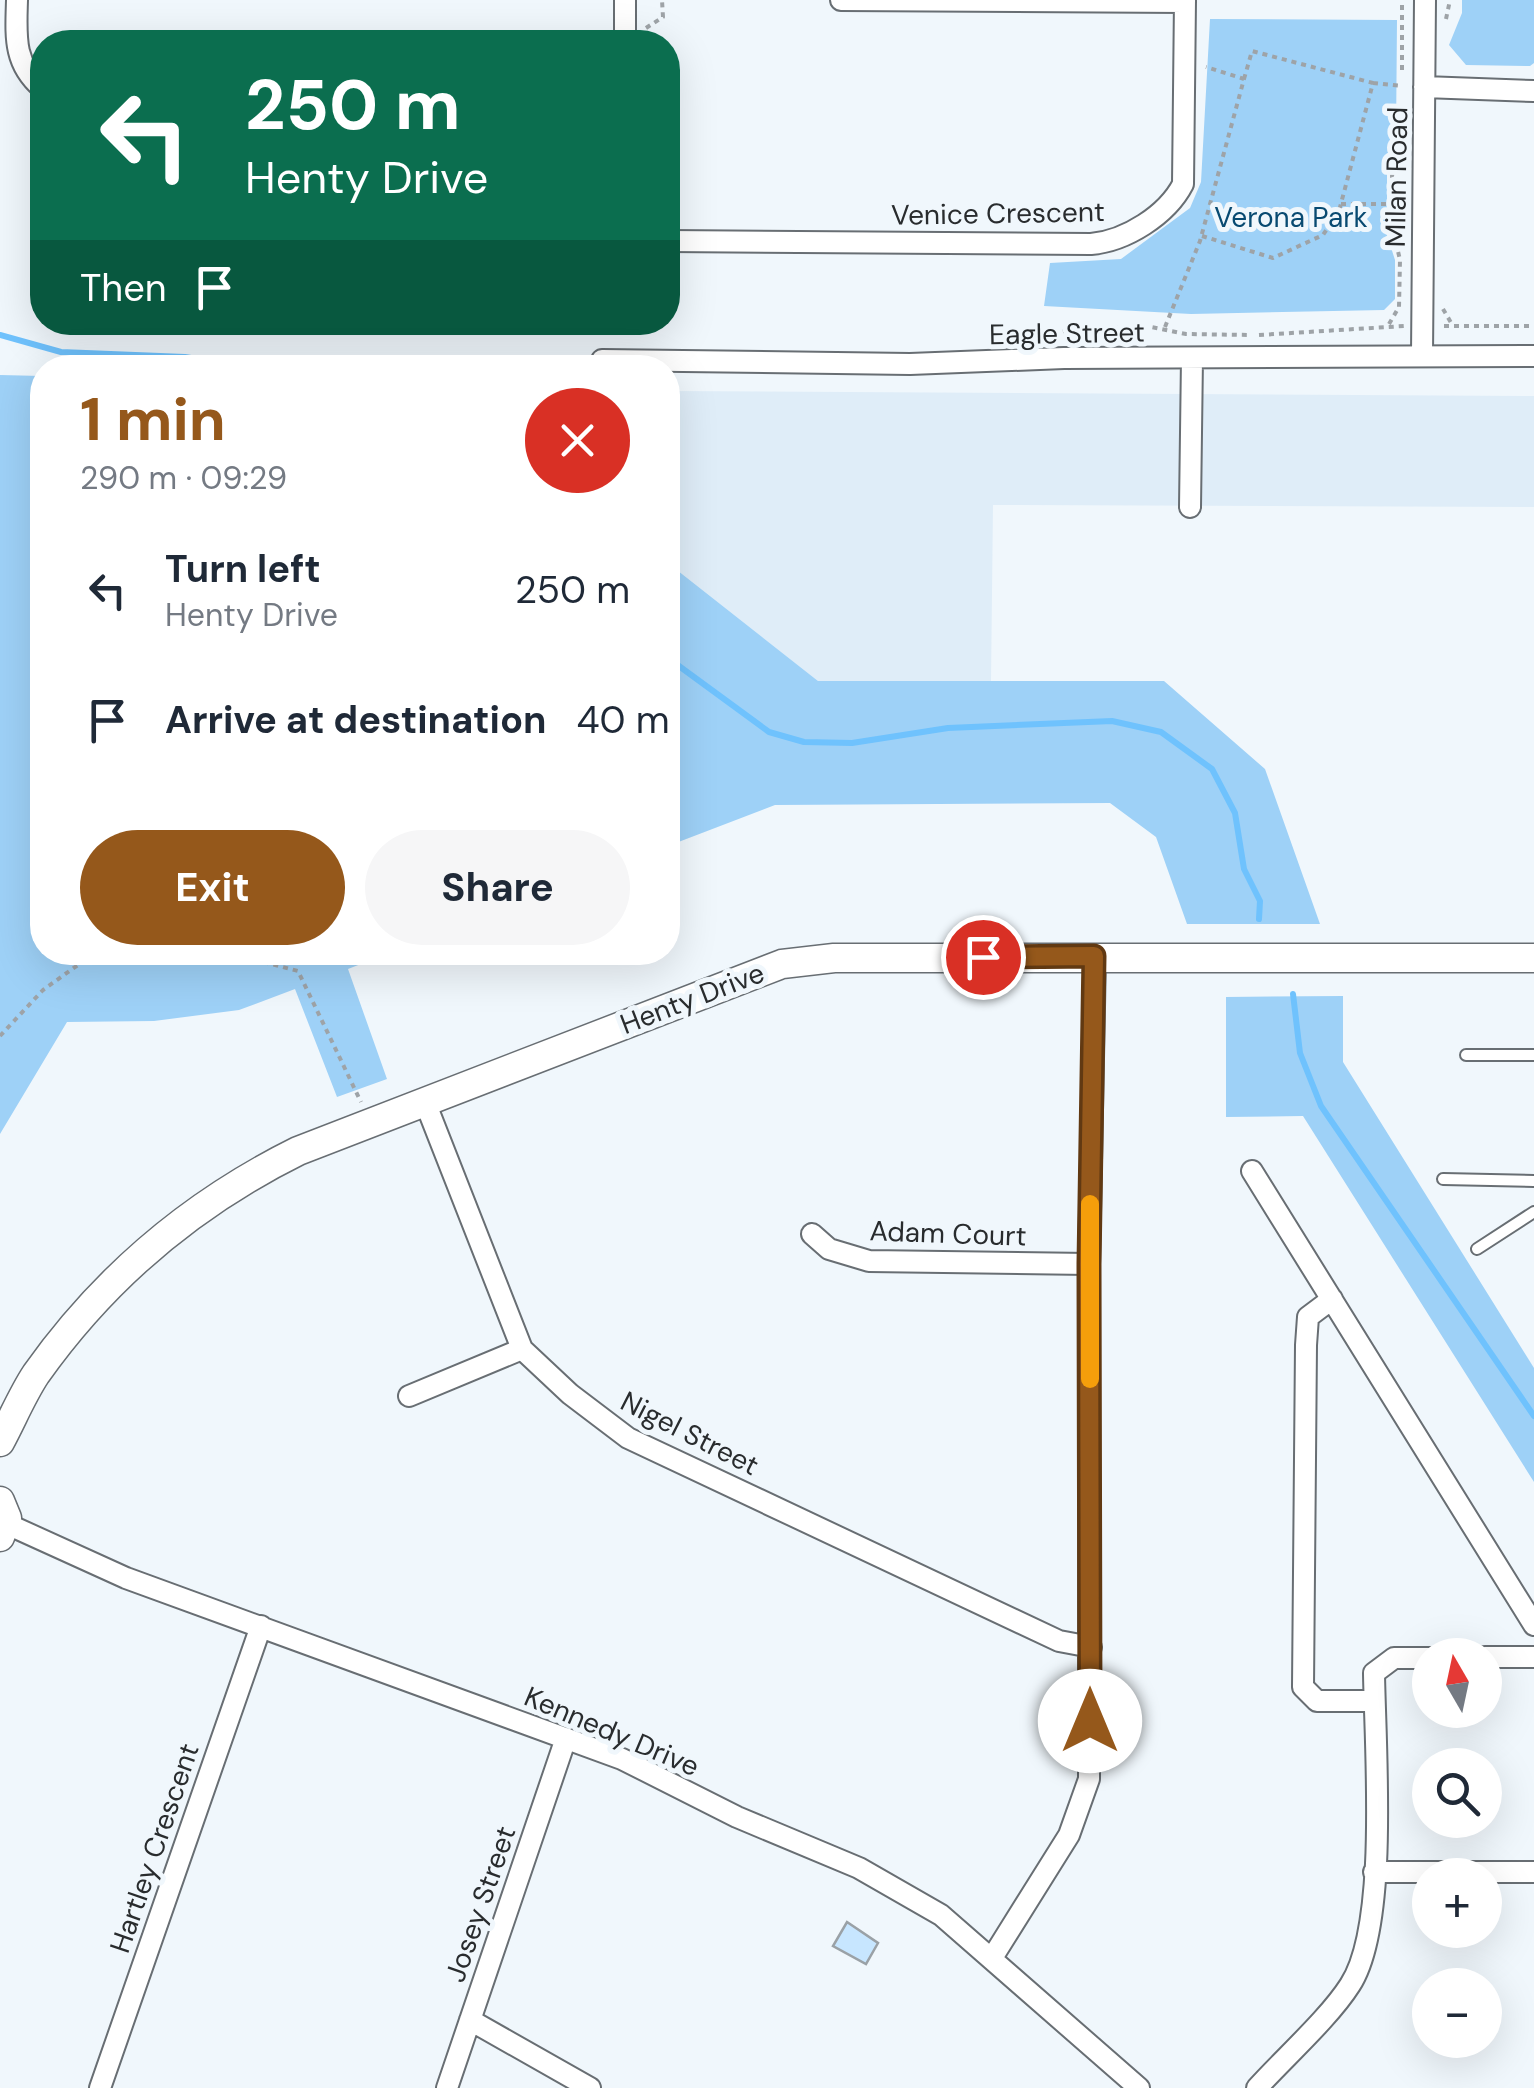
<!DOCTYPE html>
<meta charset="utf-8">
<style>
:root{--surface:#fff;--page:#f6f6f7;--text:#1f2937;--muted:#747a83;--accent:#95581b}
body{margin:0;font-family:"DM Sans",sans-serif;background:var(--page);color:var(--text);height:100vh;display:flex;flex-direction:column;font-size:38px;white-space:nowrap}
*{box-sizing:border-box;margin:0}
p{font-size:32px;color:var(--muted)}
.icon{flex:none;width:55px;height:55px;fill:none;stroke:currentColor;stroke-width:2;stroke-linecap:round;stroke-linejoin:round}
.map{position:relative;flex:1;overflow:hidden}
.drawer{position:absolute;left:30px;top:355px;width:650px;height:610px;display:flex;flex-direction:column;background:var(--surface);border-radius:40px;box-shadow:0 10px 40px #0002}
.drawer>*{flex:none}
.guide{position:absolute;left:30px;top:30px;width:650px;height:305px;border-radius:40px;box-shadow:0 10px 40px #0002;background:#0b6e4f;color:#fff;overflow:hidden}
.needle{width:65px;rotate:351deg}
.buttons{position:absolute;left:1412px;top:1638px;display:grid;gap:20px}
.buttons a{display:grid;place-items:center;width:90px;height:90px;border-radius:50%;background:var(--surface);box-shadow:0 10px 40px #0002;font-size:50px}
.pin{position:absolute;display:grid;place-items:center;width:85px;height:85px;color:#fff;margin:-42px;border:5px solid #fff;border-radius:50%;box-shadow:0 2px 10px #0007}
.me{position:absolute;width:110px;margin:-55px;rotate:0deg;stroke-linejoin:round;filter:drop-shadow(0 0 8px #0008)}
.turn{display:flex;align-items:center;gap:35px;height:210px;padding:0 50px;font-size:45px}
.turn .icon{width:130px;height:130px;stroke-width:2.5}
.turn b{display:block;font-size:70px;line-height:85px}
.then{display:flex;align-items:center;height:95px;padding:0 50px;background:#0003;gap:20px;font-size:38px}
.round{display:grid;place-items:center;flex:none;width:105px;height:105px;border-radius:52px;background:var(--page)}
.head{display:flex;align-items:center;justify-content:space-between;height:170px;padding:0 50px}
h1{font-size:60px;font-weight:700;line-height:75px;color:var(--accent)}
.action{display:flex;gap:20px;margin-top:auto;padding:20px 50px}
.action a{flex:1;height:115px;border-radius:60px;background:var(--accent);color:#fff;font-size:40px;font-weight:700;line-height:115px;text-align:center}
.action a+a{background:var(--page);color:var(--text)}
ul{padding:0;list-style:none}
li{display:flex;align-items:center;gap:30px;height:130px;padding:0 50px}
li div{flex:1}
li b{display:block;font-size:38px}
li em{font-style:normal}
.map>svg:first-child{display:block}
</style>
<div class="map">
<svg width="1534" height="2088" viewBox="0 0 1534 2088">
<rect width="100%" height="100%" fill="#f0f7fc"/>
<path fill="#dfedf8" d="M668,391L1534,396V507L993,505L991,681H818L668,563Z"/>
<path fill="#9ed1f7" d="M1462,0H1534V63L1530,66L1466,65L1449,45L1462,13Z
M1210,19L1397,20L1396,137L1387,172V235L1395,260V299L1384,310L1191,314L1044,306L1050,263L1121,259L1190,208L1201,182Z
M0,375L42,376V952L389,953L348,969L387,1079L337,1097L295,989L239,1010L154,1021L67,1022L0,1134Z
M668,563L818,681H1164L1265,769L1320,924H1187L1156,837L1110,803L775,805L668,846Z
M1343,996V1062L1534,1368V1482L1303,1116L1226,1117V997Z"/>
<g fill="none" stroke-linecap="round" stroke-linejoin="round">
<path stroke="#6fc2fd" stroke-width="6" d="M0,335L61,352L185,357L250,368
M668,658L769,732L804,742L852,743L948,728L1112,721L1161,732L1212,769L1235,813L1244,869L1260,901L1259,919
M1293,994L1300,1053L1321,1106L1534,1416"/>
</g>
<path fill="#c7e6ff" stroke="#9aa1a6" stroke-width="2.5" d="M847,1922L878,1943L866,1964L833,1946Z"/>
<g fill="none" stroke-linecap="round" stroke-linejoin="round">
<defs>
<path id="lane" d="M1466,1055H1534
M1443,1179L1534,1181
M1477,1249L1534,1212"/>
<path id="street" d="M17,0C16,36 13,63 42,88
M841,0L1185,2
M625,42V0
M1424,87L1534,91
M668,241L1091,244C1126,241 1167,215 1183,184L1185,0
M1422,355L1425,0
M602,360L910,364L1064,358L1534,356
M1190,507L1192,358
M425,1102L522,1349L570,1394L628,1438L1059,1641L1091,1647
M1252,1171L1534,1625
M812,1234L829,1249L869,1261L1089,1264
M1332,1299L1308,1317L1306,1345L1303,1687L1317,1701H1374
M409,1396L522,1349
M7,1524L126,1578L622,1759L737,1817L859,1868L941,1915L1139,2088
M1485,1657H1534
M1374,1872H1534
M992,1958L1069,1835L1089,1779V1264L1095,956
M470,2020L590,2088
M100,2088L261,1626
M447,2088L566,1738
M1257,2088C1284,2058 1329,2018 1350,1985C1389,1926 1375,1748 1374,1673L1394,1658H1430"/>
<path id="secondary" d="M0,1442C12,1420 22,1395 36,1374C104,1278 193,1203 298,1151L782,964L834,958H1534
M0,1501L7,1518L0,1537"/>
</defs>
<use href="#lane" stroke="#686e73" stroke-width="14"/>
<use href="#street" stroke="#686e73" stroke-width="24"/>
<use href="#secondary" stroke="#686e73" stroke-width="31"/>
<path stroke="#9ea3a7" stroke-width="4" stroke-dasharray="5 5" stroke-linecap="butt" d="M1446,19L1450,0
M646,28L663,17L662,0
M1402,70V0
M1373,83L1402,86
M1341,204H1391
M1202,236L1273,258L1323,235L1339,211L1373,83L1252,51L1244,79
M1443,309L1453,326
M1389,324L1399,307L1400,260L1392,225V176L1402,125
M1444,326H1534
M1165,327L1200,241L1244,79L1206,67
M1053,333L1090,327H1151L1186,334L1250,335
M1259,335L1404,326
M225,952L298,971L361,1102
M0,1036L43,990L96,952"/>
<use href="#lane" stroke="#fff" stroke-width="10"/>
<use href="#street" stroke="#fff" stroke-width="20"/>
<use href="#secondary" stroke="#fff" stroke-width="28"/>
</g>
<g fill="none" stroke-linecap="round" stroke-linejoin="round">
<defs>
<path id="route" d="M983,957L1094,956L1089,1264L1090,1721"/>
</defs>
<use href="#route" stroke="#613912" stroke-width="25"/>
<use href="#route" stroke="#95581b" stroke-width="18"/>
<path stroke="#f59e0b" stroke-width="18" d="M1090,1379V1204"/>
</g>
<g text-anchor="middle" stroke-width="10" stroke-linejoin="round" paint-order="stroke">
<g font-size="28" fill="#292c2e" stroke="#f0f7fc">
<text transform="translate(1396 177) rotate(-89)" y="10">Milan Road</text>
<text transform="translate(998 213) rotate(-1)" y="10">Venice Crescent</text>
<text transform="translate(1067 333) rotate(-1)" y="10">Eagle Street</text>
<text transform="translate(692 998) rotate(-21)" y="10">Henty Drive</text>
<text transform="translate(948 1233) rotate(2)" y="10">Adam Court</text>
<text transform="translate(690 1433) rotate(27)" y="10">Nigel Street</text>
<text transform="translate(612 1731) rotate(23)" y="10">Kennedy Drive</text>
<text transform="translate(154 1848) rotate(-71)" y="10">Hartley Crescent</text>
<text transform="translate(480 1904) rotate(-71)" y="10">Josey Street</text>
</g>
<g font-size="28" fill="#084a71" stroke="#f0f7fc">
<text x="1291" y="227">Verona Park</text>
</g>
</g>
</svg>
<div class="buttons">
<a><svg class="needle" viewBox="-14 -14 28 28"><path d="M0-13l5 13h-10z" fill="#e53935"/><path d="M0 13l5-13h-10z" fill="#747a83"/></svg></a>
<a><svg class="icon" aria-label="search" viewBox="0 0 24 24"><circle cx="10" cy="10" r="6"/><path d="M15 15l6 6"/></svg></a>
<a>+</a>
<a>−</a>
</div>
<div class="pin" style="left:983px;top:957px;background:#d93025"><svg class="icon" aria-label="arrive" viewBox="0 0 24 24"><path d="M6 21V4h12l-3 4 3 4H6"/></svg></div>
<svg class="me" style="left:1090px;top:1721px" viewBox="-20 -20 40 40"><circle r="19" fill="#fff"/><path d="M0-13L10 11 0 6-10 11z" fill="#95581b"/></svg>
<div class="guide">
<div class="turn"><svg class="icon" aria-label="left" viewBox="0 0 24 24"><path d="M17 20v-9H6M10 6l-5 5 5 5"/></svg><div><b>250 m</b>Henty Drive</div></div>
<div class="then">Then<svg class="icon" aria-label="arrive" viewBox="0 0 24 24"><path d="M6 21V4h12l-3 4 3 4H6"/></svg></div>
</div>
<section class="drawer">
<div class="head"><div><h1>1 min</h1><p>290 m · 09:29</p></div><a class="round" style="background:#d93025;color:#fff"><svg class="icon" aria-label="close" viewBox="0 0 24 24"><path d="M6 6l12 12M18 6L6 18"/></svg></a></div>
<ul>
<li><svg class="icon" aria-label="left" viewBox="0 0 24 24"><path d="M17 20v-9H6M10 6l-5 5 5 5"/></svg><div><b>Turn left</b><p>Henty Drive</p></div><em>250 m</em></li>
<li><svg class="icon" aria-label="arrive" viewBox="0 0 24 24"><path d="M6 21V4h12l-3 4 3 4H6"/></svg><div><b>Arrive at destination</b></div><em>40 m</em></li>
</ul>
<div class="action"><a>Exit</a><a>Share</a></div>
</section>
</div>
